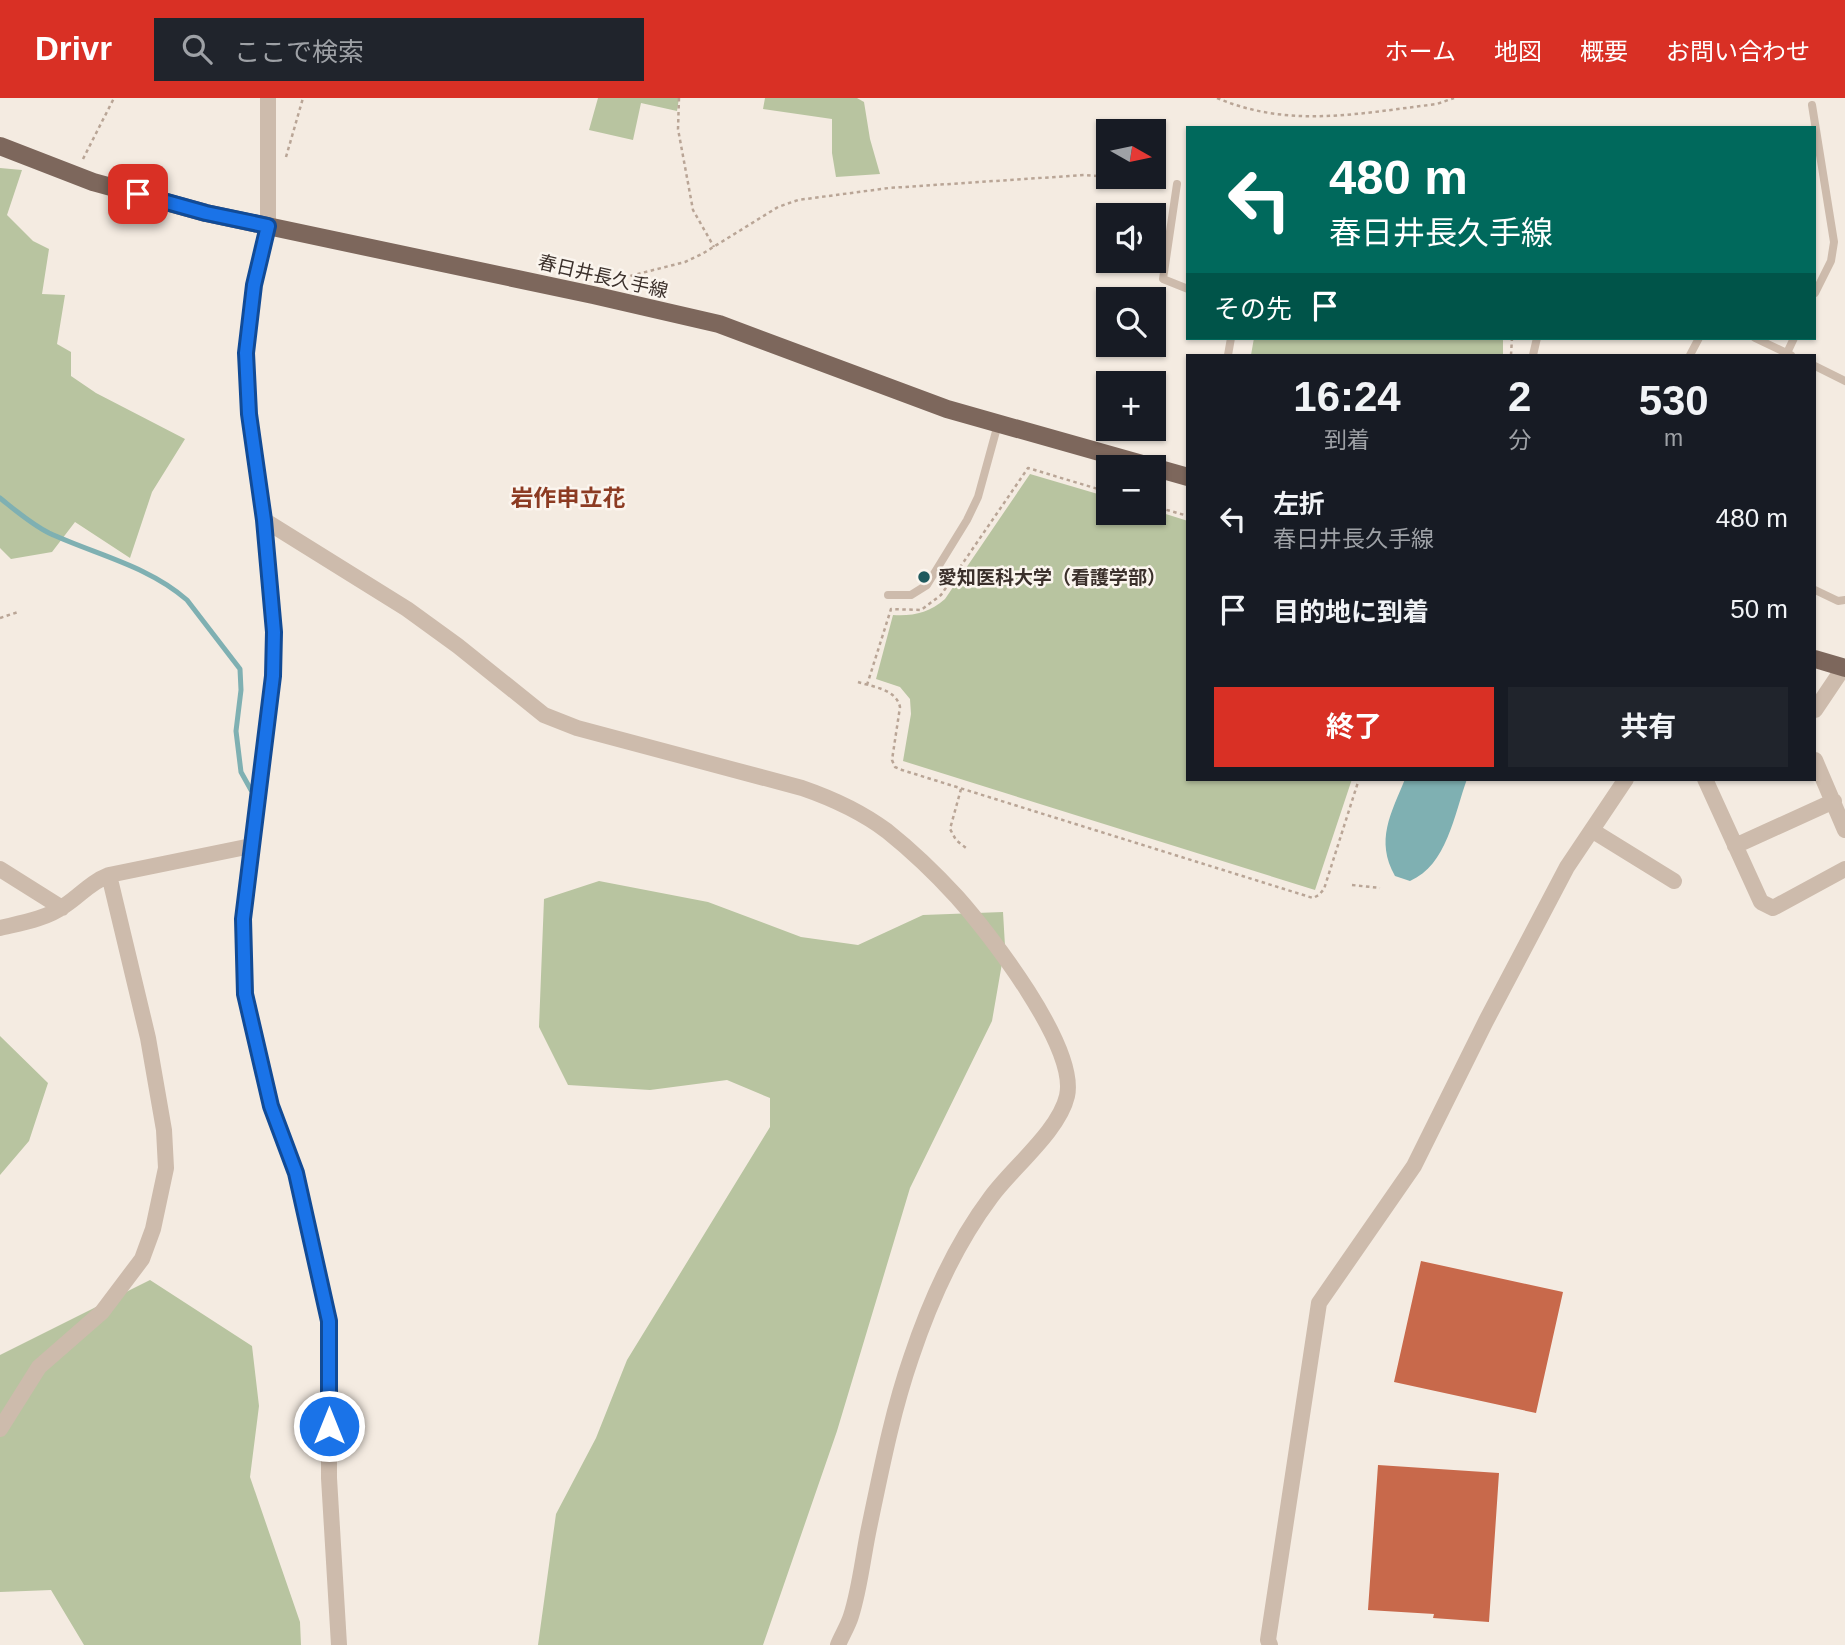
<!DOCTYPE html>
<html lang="ja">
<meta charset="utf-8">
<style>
:root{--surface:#171b24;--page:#20242c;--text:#f1f3f6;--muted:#9ea1a6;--accent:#d93025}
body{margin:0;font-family:Helvetica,"Noto Sans JP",sans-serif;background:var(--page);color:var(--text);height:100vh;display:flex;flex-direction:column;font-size:26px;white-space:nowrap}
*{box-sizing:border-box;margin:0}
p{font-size:23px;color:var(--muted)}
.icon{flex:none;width:38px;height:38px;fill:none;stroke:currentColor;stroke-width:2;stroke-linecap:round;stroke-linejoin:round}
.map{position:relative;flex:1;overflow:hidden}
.sheet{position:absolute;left:1186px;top:256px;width:630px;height:427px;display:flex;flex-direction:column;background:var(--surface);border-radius:0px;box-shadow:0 2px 5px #0004}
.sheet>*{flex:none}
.guide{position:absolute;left:1186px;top:28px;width:630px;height:214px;border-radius:0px;box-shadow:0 2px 5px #0004;background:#00695c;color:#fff;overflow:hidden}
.needle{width:46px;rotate:99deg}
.fabs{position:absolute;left:1096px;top:21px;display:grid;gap:14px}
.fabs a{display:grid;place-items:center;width:70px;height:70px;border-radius:0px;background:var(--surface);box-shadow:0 2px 5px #0004;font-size:35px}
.pin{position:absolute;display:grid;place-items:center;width:60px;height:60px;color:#fff;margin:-30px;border-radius:14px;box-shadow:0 4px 10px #0006}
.me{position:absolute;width:77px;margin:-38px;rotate:0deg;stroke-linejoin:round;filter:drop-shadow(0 0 5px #0008)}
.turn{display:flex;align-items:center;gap:24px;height:147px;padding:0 28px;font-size:32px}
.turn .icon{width:91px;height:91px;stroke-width:2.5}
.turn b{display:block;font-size:49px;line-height:60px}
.then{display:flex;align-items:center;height:66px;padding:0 28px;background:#0003;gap:14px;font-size:26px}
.eta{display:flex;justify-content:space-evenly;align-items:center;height:119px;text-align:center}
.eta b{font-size:42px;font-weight:700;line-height:49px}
.primary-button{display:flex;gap:14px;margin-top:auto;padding:14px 28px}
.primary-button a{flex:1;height:80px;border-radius:0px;background:var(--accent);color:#fff;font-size:28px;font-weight:700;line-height:80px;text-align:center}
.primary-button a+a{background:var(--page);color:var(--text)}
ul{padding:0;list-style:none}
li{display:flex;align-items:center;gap:21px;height:91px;padding:0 28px}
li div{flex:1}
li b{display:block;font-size:26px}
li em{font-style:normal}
header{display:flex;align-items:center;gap:42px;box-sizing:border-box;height:98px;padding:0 35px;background:var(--accent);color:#fff}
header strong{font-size:33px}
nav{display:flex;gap:38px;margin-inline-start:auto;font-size:24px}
.search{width:490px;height:63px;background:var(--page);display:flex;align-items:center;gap:18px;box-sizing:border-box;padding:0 24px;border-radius:0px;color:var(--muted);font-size:26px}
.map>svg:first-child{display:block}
</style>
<header>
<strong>Drivr</strong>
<div class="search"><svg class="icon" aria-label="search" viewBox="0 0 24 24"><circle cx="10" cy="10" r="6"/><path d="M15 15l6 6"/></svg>ここで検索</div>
<nav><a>ホーム</a><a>地図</a><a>概要</a><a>お問い合わせ</a></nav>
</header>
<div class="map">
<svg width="1845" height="1547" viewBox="0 0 1845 1547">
<rect width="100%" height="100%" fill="#f4ebe1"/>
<path fill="#b8c4a0" d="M598,0H679L677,13L641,5L633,42L589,32Z
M765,0H857L864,4L870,41L880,76L836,79L832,55V21L763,11Z
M0,70L22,72L7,117L33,143L49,151L42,196L65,197L57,246L71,254V278L96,295L185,341L152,394L130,460L75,424L52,454L11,461L0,450Z
M1254,240H1503V257H1251Z
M1030,376L1108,399V415H1153V412L1188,423V681H1352L1315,792L903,663L911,616L910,601L900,589L876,581L893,517C914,518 929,515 945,501Z
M599,783L708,804L801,839L858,847L923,817L1003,814L1005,848L992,923L910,1090L837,1333L763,1547H538L556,1416L596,1340L627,1262L770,1029V1000L727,982L650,992L568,987L539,929L544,801Z
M0,938L48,985L29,1043L0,1077Z
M150,1182L252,1248L259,1308L250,1379L300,1524L301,1547H84L51,1492L0,1494V1257Z"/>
<path fill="#7fb0b2" d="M1405,681H1467C1454,717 1447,767 1410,783L1395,778C1375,742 1391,716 1405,681Z"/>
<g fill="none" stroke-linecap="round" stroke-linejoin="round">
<path stroke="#7fb0b2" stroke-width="5" d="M0,400C15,412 31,426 49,435C94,456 149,468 187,502L240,571L241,592L236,633L241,674L251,692"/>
</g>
<path fill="#c8694b" d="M1421,1163L1563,1194L1536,1315L1394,1284Z
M1378,1367L1499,1375L1489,1524L1433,1520L1434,1516L1368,1512Z"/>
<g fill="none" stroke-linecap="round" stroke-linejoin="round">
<path stroke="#b9a596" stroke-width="2.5" stroke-dasharray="3.5 3.5" stroke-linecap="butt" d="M679,0L678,31L693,112L714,149
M1217,0C1290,31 1361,15 1437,6L1454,0
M286,59L303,0
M83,61L114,0
M1109,79L1164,84
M610,183L685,164L702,156L778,109L798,102L889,90L1085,77L1108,79
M1511,257L1512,240
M1153,408L1188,418
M0,520L18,514
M858,584C873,589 896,591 900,609L892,662L895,669L902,672L1313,800L1319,797L1324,791L1359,681
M867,587L891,511L921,512L941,497L1028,370L1108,394
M961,691L950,731L956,742L966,750
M1352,787L1380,790"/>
<path stroke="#cdbbac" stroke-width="8" d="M1812,7L1834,144L1831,163L1815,195
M1177,86L1163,181L1188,191
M1755,240L1791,257
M1787,255L1794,240
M1228,257L1231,240
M1533,257L1537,240
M1690,257L1699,240
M1815,268L1845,283
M1815,492L1838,503L1845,502
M888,497H911L927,487L967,422L978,399L998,326"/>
<path stroke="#cdbbac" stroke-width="16" d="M268,0V128L254,187L246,255L249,316L264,422L274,534L273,578L243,821L245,896L271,1008L296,1075L329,1223V1380L339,1547
M264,422L407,511L458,548L544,617L577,630L802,690C831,700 863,715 887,733C912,753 935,775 957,799C989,835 1078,949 1067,998C1059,1033 1012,1070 991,1099C955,1147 930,1203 911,1260C892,1315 881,1373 869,1430C863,1458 860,1490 851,1518C848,1528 842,1537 838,1547
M1815,612L1844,569
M1815,662L1845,732
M1705,681L1761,804L1773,810L1845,771
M1593,733L1674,783
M1735,748L1834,703
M0,771L62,810
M0,830C21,825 46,821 64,808C81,797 89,785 109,777L251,748
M0,1331L39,1269L102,1214L142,1161L153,1131L166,1070L164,1032L148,940L109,777
M1270,1547L1268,1542L1319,1205L1414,1068L1486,923L1567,769L1626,681"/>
<path stroke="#7d675c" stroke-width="18" d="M0,48L93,84L206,115L593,197L719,226L947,311L1188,379
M1815,561L1845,570"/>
</g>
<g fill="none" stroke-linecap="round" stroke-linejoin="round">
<defs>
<path id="route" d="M138,96L206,115L268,128L254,187L246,255L249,316L264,422L274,534L273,578L243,821L245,896L271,1008L296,1075L329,1223V1328"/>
</defs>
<use href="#route" stroke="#114b97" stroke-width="18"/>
<use href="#route" stroke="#1a73e8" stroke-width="12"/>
</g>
<circle fill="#1f5a5e" stroke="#fbf5ee" stroke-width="2.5" cx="924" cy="479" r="7"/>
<g text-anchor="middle" stroke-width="5" stroke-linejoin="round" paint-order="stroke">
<g font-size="19" fill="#3b302b" stroke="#fbf5ee">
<text transform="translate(603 178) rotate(13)" y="7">春日井長久手線</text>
</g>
<g font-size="19" font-weight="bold" fill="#3b302b" stroke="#fbf5ee" text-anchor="start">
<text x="938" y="486">愛知医科大学（看護学部）</text>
</g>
<g font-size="23" font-weight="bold" fill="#8c3b22" stroke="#fbf5ee">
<text x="568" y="408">岩作申立花</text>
</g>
</g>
</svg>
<div class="fabs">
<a><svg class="needle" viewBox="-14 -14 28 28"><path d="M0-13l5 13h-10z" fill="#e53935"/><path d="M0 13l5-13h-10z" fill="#9ea1a6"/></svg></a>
<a><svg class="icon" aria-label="sound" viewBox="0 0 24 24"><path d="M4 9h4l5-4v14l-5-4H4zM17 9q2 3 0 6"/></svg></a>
<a><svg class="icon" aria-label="search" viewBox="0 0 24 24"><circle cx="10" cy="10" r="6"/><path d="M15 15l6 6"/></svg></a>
<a>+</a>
<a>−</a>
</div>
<div class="pin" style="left:138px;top:96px;background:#d93025"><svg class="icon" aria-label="arrive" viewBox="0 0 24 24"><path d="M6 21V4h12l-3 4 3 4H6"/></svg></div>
<svg class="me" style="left:329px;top:1328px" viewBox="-20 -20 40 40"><circle r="17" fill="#1a73e8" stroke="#fff" stroke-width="3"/><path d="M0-11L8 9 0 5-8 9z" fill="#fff"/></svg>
<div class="guide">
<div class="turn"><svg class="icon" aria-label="left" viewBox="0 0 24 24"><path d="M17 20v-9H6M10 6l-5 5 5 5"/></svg><div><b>480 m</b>春日井長久手線</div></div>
<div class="then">その先<svg class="icon" aria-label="arrive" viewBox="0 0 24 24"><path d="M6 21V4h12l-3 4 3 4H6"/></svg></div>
</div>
<section class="sheet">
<div class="eta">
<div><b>16:24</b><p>到着</p></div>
<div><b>2</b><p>分</p></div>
<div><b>530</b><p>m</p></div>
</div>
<ul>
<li><svg class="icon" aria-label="left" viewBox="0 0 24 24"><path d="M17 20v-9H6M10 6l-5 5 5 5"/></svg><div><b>左折</b><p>春日井長久手線</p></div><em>480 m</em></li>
<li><svg class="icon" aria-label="arrive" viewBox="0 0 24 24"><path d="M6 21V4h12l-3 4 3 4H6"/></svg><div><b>目的地に到着</b></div><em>50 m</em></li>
</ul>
<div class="primary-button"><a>終了</a><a>共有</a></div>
</section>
</div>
